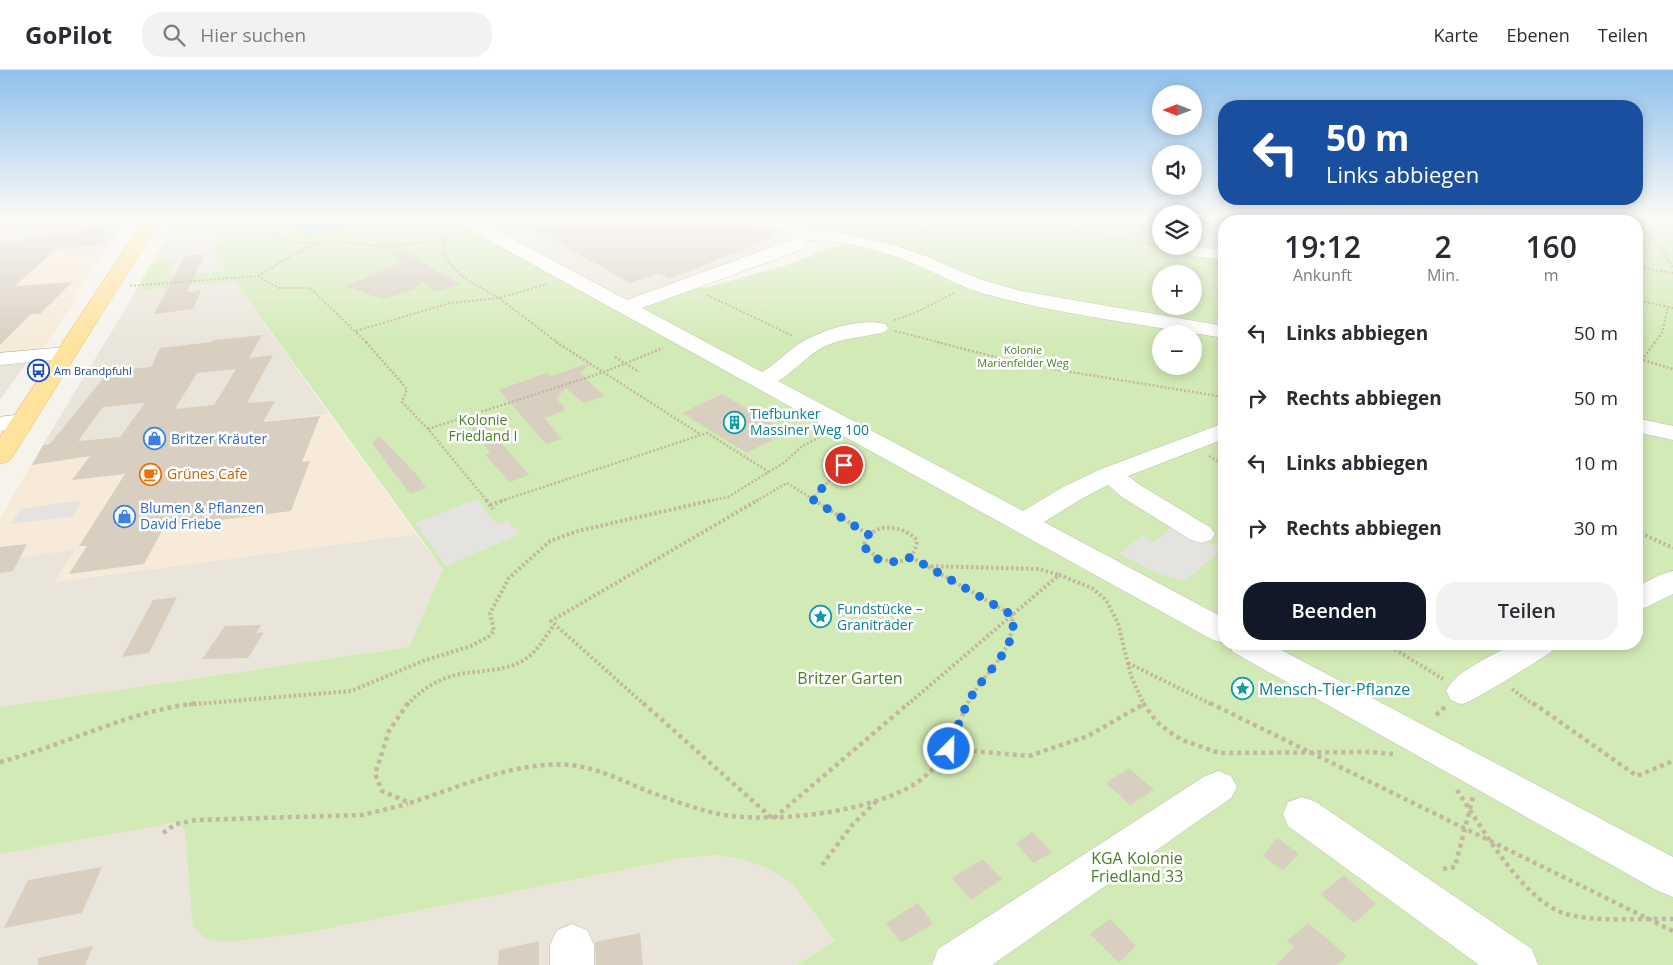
<!DOCTYPE html>
<html lang="de">
<meta charset="utf-8">
<style>
:root{--surface:#fff;--page:#f2f2f3;--text:#2b2b33;--muted:#7c7c81;--line:#e1e1e2;--accent:#111827}
body{margin:0;font-family:"Open Sans",sans-serif;background:var(--page);color:var(--text);height:100vh;display:flex;flex-direction:column;font-size:19px;white-space:nowrap}
*{box-sizing:border-box;margin:0}
p{font-size:16px;color:var(--muted)}
.icon{flex:none;width:28px;height:28px;fill:none;stroke:currentColor;stroke-width:2;stroke-linecap:round;stroke-linejoin:round}
.map{position:relative;flex:1;overflow:hidden}
.panel{position:absolute;left:1218px;top:145px;width:425px;height:435px;display:flex;flex-direction:column;background:var(--surface);border-radius:20px;box-shadow:0 2px 12px #0003}
.panel>*{flex:none}
.hud{position:absolute;left:1218px;top:30px;width:425px;height:105px;border-radius:20px;box-shadow:0 2px 12px #0003;background:#1a4fa0;color:#fff;overflow:hidden}
.needle{width:32px;rotate:270deg}
.tools{position:absolute;left:1152px;top:15px;display:grid;gap:10px}
.tools a{display:grid;place-items:center;width:50px;height:50px;border-radius:50%;background:var(--surface);box-shadow:0 2px 12px #0003;font-size:25px}
.pin{position:absolute;display:grid;place-items:center;width:42px;height:42px;color:#fff;margin:-21px;border:2px solid #fff;border-radius:50%;box-shadow:0 1px 5px #0007}
.me{position:absolute;width:55px;margin:-28px;rotate:23deg;stroke-linejoin:round;filter:drop-shadow(0 0 4px #0008)}
.turn{display:flex;align-items:center;gap:18px;height:105px;padding:0 25px;font-size:22px}
.turn .icon{width:65px;height:65px;stroke-width:2.5}
.turn b{display:block;font-size:35px;line-height:42px}
.eta{display:flex;justify-content:space-evenly;align-items:center;height:85px;text-align:center}
.eta b{font-size:30px;font-weight:600;line-height:35px}
.cta{display:flex;gap:10px;margin-top:auto;padding:10px 25px}
.cta a{flex:1;height:58px;border-radius:20px;background:var(--accent);color:#fff;font-size:20px;font-weight:600;line-height:58px;text-align:center}
.cta a+a{background:var(--page);color:var(--text)}
ul{padding:0;list-style:none}
li{display:flex;align-items:center;gap:15px;height:65px;padding:0 25px}
li div{flex:1}
li b{display:block;font-size:19px}
li em{font-style:normal}
header{display:flex;align-items:center;gap:30px;box-sizing:border-box;height:70px;padding:0 25px;background:var(--surface);border-bottom:1px solid var(--line)}
header strong{font-size:24px}
nav{display:flex;gap:28px;margin-inline-start:auto;font-size:18px}
.search{width:350px;height:45px;background:var(--page);display:flex;align-items:center;gap:12px;box-sizing:border-box;padding:0 18px;border-radius:20px;color:var(--muted);font-size:19px}
.map>svg:first-child{display:block}
</style>
<header>
<strong>GoPilot</strong>
<div class="search"><svg class="icon" aria-label="search" viewBox="0 0 24 24"><circle cx="10" cy="10" r="6"/><path d="M15 15l6 6"/></svg>Hier suchen</div>
<nav><a>Karte</a><a>Ebenen</a><a>Teilen</a></nav>
</header>
<div class="map">
<svg width="1673" height="895" viewBox="0 0 1673 895">
<rect width="100%" height="100%" fill="#f6f3ec"/>
<path fill="#eae5da" d="M74,149H127L104,183L60,187L65,181L0,186V170L22,153Z
M471,149H761L790,159L798,169L626,232Z
M225,158L226,201L166,206L174,192L151,193L169,164Z
M235,212L329,344L43,375L136,221Z
M30,288L0,330V291Z
M416,464L443,499L409,577L0,637V491L77,478L55,512Z
M179,751L185,760L306,863L683,788L716,785L744,790L767,798L792,813L835,871L797,895H0V784Z"/>
<path fill="#f7ead8" d="M0,149H74L22,153L0,170Z
M67,181L61,186L104,183L74,225L79,226L43,278L36,279L33,284L0,287V186Z
M329,344L416,464L54,512L77,479L0,490V448L43,375Z"/>
<path fill="#d2eab5" fill-rule="evenodd" d="M177,149H456L623,241L688,218H705L784,196L856,168L784,149H1161V176H1194V149H1673V895H797L835,871L792,813L767,798L744,790L716,785L683,788L306,863L226,872L205,868L193,856L185,761L179,752L0,784V637L409,577L443,499L235,212L136,221L151,193L174,191L166,206L225,201L213,183L224,158L169,164ZM1224,151H1636V574H1224ZM1161,204H1194V236H1161ZM1161,264H1194V296H1161Z"/>
<path fill="#e5e3e0" d="M1194,160L1220,164L1214,181L1186,176H1194Z
M477,429L497,454L508,450L520,464L446,496L415,453Z
M82,430L73,446L10,454L21,439Z
M1175,455L1222,479L1185,511L1156,503L1119,483L1142,466L1154,472Z"/>
<path fill="#a9d4f2" d="M291,149H360L334,164L307,166L294,158Z"/>
<path fill="#d8cfc1" fill-rule="evenodd" d="M511,149H735L775,163L772,164L777,166L669,209L659,203L630,213L561,174Z
M114,153L103,167L104,174L56,179L15,216L72,212L40,244H31L0,275V172L26,170L30,166L84,162L88,156Z
M396,178L425,194L461,214L435,222L422,211L415,219L383,229L345,216L401,193L403,194L392,184Z
M205,184L187,222L201,220L193,239L154,244L185,186Z
M262,265L249,288L273,285L247,333L275,331L263,352L320,346L302,392L310,391L291,441L164,457L144,494L69,504L87,476H79L125,404L72,410L90,386L32,395L43,375L50,374L109,301L151,297L160,278L212,272L214,270ZM236,299L214,335L175,339L197,303ZM145,333L120,367L78,371L103,337Z
M592,292L580,303L604,326L584,333L566,318L556,328L566,340L544,348L562,369L546,374L499,320L547,303L551,306Z
M722,324L787,362L747,383L682,343Z
M476,344L529,405L510,412L493,394L485,384L490,383L467,352Z
M379,366L416,404L426,418L410,424L372,373Z
M27,474L13,501L0,503V477Z
M177,527L149,583L122,587L153,530Z
M261,555L256,563L264,562L248,588L202,589L225,556Z
M1129,698L1154,720L1130,735L1106,713Z
M1032,762L1052,782L1034,793L1016,774Z
M1277,768L1299,784L1283,800L1263,786Z
M983,789L1002,809L971,830L952,808Z
M102,797L82,843L4,858L28,810Z
M1344,805L1376,834L1354,853L1321,824Z
M918,833L933,854L901,873L886,853Z
M1110,849L1136,876L1119,893L1090,864Z
M1308,853L1347,886L1337,895H1276L1294,877L1287,871Z
M640,863L643,895H596L595,872Z
M539,871V895H498L499,880Z
M93,876L85,895H38V888Z"/>
<g fill="none" stroke-linecap="round" stroke-linejoin="round">
<defs>
<path id="minor" d="M454,149H475L627,230L791,170L792,166L789,163L759,152L757,149H783L801,155L806,160L843,163L891,174L928,187L979,209L1021,221L1224,256V268C1144,255 1063,245 985,224C960,217 938,204 915,194C881,180 845,171 808,170L805,177L793,183L642,238L762,302C775,295 784,284 796,276C817,261 860,247 885,254L888,258L885,262C862,268 840,267 818,280C804,289 793,302 778,311L1023,441L1063,417L1101,399L1224,353V369L1128,406L1140,415L1211,458L1215,464L1211,470L1201,473L1191,470L1122,427L1108,415L1081,429L1044,452L1224,548V573L1213,570L456,152Z
M1199,177L1224,180V190L1193,186L1190,182L1193,178Z
M66,277L74,278L77,283L74,288L0,295V283Z
M23,344L31,346L35,351L31,356L0,361V347Z
M1636,348L1673,356V370L1636,362Z
M1673,501V524L1647,537L1636,540V517L1662,504Z
M1228,574H1270L1673,787V827L1658,821L1233,582Z
M1514,574H1556L1551,582C1539,590 1470,634 1462,634C1459,634 1454,631 1451,630L1446,621C1457,600 1493,585 1514,574Z
M1218,701L1231,706L1237,717L1231,728L992,895H932L938,879L1205,706Z
M1302,727L1316,732L1532,879L1538,895H1479L1288,756L1283,744L1288,732Z
M572,854L587,860L594,875V895H550V875L557,860Z"/>
<path id="major" d="M145,149H161L13,386L9,391L0,394V367Z"/>
</defs>
<use href="#minor" stroke="#c2bbae" stroke-width="1"/>
<use href="#major" stroke="#e6c16a" stroke-width="1"/>
<path stroke="#c4b79f" stroke-width="2" stroke-dasharray="2 2" stroke-linecap="butt" d="M1028,149L1097,165L1161,176
M1283,149L1287,151
M1342,149L1353,151
M1357,149V151
M1453,149V151
M1548,149L1549,151
M1291,151L1296,149
M1636,153L1660,176L1673,198
M275,157L276,167L294,173H320
M451,158C449,164 445,170 444,176C442,200 482,218 499,228L547,214
M902,168L960,149
M1136,171L1148,149
M1166,176L1181,179
M1636,197L1673,203
M258,206L298,182L324,172L337,171L387,177L447,169
M130,216L258,206L279,218H310L367,273
M707,225L793,266
M1636,230L1673,238
M894,250L915,243L954,223
M356,261L450,233L499,228L558,273
M895,261L942,273
M1654,273L1662,263L1668,237"/>
<path stroke="#c4b79f" stroke-width="2.5" stroke-dasharray="2 2" stroke-linecap="butt" d="M366,272L407,319L402,332L428,359L487,431
M556,272L700,364
M937,272L1022,294L1224,327
M615,287L639,302
M1636,288L1673,299
M1642,290L1655,272
M428,359L604,302L663,278
M1209,386L1224,395
M812,429L854,384L852,382
M501,431L707,363L769,402
M708,431L728,427L785,392L801,377L823,365
M756,431L787,413L816,431"/>
<path stroke="#c4b79f" stroke-width="4" stroke-dasharray="2.5 2.5" stroke-linecap="butt" d="M486,430L493,439
M814,430L869,465
M490,435L505,430
M882,458C896,457 907,460 917,470C915,501 878,495 864,475C867,465 873,461 882,458Z
M1636,461L1673,478
M911,487L1012,545C1016,585 982,602 967,635
M926,496L1039,499L1059,505
M1386,574L1443,609
M1128,593L1213,635
M1512,619L1534,635
M184,635L351,621L423,591L471,576L488,567L494,561L490,543L509,508L550,471L578,461L713,430
M407,635C426,614 448,604 475,602C491,600 509,599 524,590C537,582 545,567 554,555
M645,635L551,551L758,430
M907,635L1059,505L1092,518L1106,530L1118,553L1131,606L1144,635"/>
<path stroke="#c4b79f" stroke-width="4.5" stroke-dasharray="4 4" stroke-linecap="butt" d="M408,633L389,661L375,704L382,721L410,733C459,717 519,690 571,695C597,698 621,710 645,720C665,728 686,735 706,741C758,757 883,743 924,707C947,688 955,660 968,633
M643,633L773,749L909,633
M1143,633L1156,651L1168,661L1182,670L1219,683L1370,682L1393,684
M1210,633L1673,861
M1533,633L1637,706L1673,691
M1436,645L1446,636
M949,679L1029,686L1088,666L1142,635
M0,692C66,675 133,639 200,633
M1457,720C1481,756 1521,828 1563,843C1592,853 1641,848 1673,849
M163,763L176,754L196,750L362,745L408,734
M822,795L853,754L878,730
M1443,799L1455,797L1473,727"/>
<use href="#minor" fill="#fff" fill-rule="evenodd"/>
<use href="#major" fill="#ffe39c" fill-rule="evenodd"/>
</g>
<linearGradient id="sky" x2="0" y2="1"><stop stop-color="#8fc1ec"/><stop offset="0.54" stop-color="#fbfaf6"/><stop offset="1" stop-color="#fbfaf6" stop-opacity="0"/></linearGradient>
<rect width="1673" height="275" fill="url(#sky)"/>
<g fill="none" stroke-linecap="round" stroke-linejoin="round">
<path stroke="#1a73e8" stroke-width="9" stroke-dasharray="0 16.2" d="M844,395L812,429L869,465L865,470L864,475C872,494 895,495 911,487L1012,545C1020,577 984,603 970,629C961,644 956,663 949,679"/>
</g>
<defs>
<symbol id="bus-ring" viewBox="-11 -11 22 22"><circle r="9.5" fill="#fff" stroke="#1a4fb4" stroke-width="1.5"/><path d="M-5-6H5V4H4V6H2V4H-2V6H-4V4H-5ZM-3.5-4V0h7V-4ZM-3.5 1.2v1.5H-2V1.2ZM2 1.2v1.5H3.5V1.2Z" fill="#1a4fb4"/></symbol>
<symbol id="building-ring" viewBox="-11 -11 22 22"><circle r="9.5" fill="#fff" stroke="#0f9aa8" stroke-width="1.5"/><path d="M-4-6H4V6H1V3H-1V6H-4ZM-2.5-4.3h1.7v1.8h-1.7ZM.8-4.3h1.7v1.8H.8ZM-2.5-1h1.7V.8h-1.7ZM.8-1h1.7V.8H.8Z" fill="#0f9aa8"/></symbol>
<symbol id="shop-ring" viewBox="-11 -11 22 22"><circle r="9.5" fill="#fff" stroke="#3f7fe0" stroke-width="1.5"/><path d="M-5-2.5h2.3a2.7 3.5 0 0 1 5.4 0H5L5.5 6h-11ZM-1.5-2.5h3a1.5 2.3 0 0 0-3 0Z" fill="#3f7fe0"/></symbol>
<symbol id="cafe-ring" viewBox="-11 -11 22 22"><circle r="9.5" fill="#fff" stroke="#e8710a" stroke-width="1.5"/><path d="M-5.5-4.5H6V0H3Q3 3.5 0 3.5H-2.5Q-5.5 3.5-5.5 0ZM3-3.2v2h1.7v-2ZM-6 4.5H4V6H-6Z" fill="#e8710a"/></symbol>
<symbol id="sight-ring" viewBox="-11 -11 22 22"><circle r="9.5" fill="#fff" stroke="#0f9aa8" stroke-width="1.5"/><path d="M0-6L1.8-2.2L6-1.7L2.9 1.2L3.7 5.4L0 3.3L-3.7 5.4L-2.9 1.2L-6-1.7L-1.8-2.2Z" fill="#0f9aa8"/></symbol>
</defs>
<g fill-rule="evenodd">
<use href="#bus-ring" x="26" y="288" width="25" height="25"/>
<use href="#building-ring" x="722" y="340" width="25" height="25"/>
<use href="#shop-ring" x="142" y="356" width="25" height="25"/>
<use href="#cafe-ring" x="138" y="392" width="25" height="25"/>
<use href="#shop-ring" x="112" y="434" width="25" height="25"/>
<use href="#sight-ring" x="808" y="534" width="25" height="25"/>
<use href="#sight-ring" x="1230" y="606" width="25" height="25"/>
</g>
<g text-anchor="middle" stroke-width="5" stroke-linejoin="round" paint-order="stroke">
<g font-size="11" fill="#4a7f2a" stroke="#fff">
<text x="1023" y="284">Kolonie<tspan x="1023" dy="13">Marienfelder Weg</tspan></text>
</g>
<g font-size="11" fill="#164399" stroke="#fff" text-anchor="start">
<text x="54" y="305">Am Brandpfuhl</text>
</g>
<g font-size="14" fill="#0d838f" stroke="#fff" text-anchor="start">
<text x="750" y="349">Tiefbunker<tspan x="750" dy="16">Massiner Weg 100</tspan></text>
<text x="837" y="544">Fundstücke –<tspan x="837" dy="16">Graniträder</tspan></text>
</g>
<g font-size="14" fill="#4a7f2a" stroke="#fff">
<text x="483" y="355">Kolonie<tspan x="483" dy="16">Friedland I</tspan></text>
</g>
<g font-size="14" fill="#366cbe" stroke="#fff" text-anchor="start">
<text x="171" y="374">Britzer Kräuter</text>
<text x="140" y="443">Blumen &amp; Pflanzen<tspan x="140" dy="16">David Friebe</tspan></text>
</g>
<g font-size="14" fill="#c56008" stroke="#fff" text-anchor="start">
<text x="167" y="409">Grünes Cafe</text>
</g>
<g font-size="16" fill="#4a7f2a" stroke="#fff">
<text x="850" y="614">Britzer Garten</text>
<text x="1137" y="794">KGA Kolonie<tspan x="1137" dy="18">Friedland 33</tspan></text>
</g>
<g font-size="16" fill="#0d838f" stroke="#fff" text-anchor="start">
<text x="1259" y="625">Mensch-Tier-Pflanze</text>
</g>
</g>
</svg>
<div class="tools">
<a><svg class="needle" viewBox="-14 -14 28 28"><path d="M0-13l5 13h-10z" fill="#e53935"/><path d="M0 13l5-13h-10z" fill="#7c7c81"/></svg></a>
<a><svg class="icon" aria-label="sound" viewBox="0 0 24 24"><path d="M4 9h4l5-4v14l-5-4H4zM17 9q2 3 0 6"/></svg></a>
<a><svg class="icon" aria-label="layers" viewBox="0 0 24 24"><path d="M12 4l9 5-9 5-9-5zM3 14l9 5 9-5"/></svg></a>
<a>+</a>
<a>−</a>
</div>
<div class="pin" style="left:844px;top:395px;background:#d93025"><svg class="icon" aria-label="arrive" viewBox="0 0 24 24"><path d="M6 21V4h12l-3 4 3 4H6"/></svg></div>
<svg class="me" style="left:949px;top:679px" viewBox="-20 -20 40 40"><circle r="17" fill="#1a73e8" stroke="#fff" stroke-width="3"/><path d="M0-11L8 9 0 5-8 9z" fill="#fff"/></svg>
<div class="hud">
<div class="turn"><svg class="icon" aria-label="left" viewBox="0 0 24 24"><path d="M17 20v-9H6M10 6l-5 5 5 5"/></svg><div><b>50 m</b>Links abbiegen</div></div>
</div>
<section class="panel">
<div class="eta">
<div><b>19:12</b><p>Ankunft</p></div>
<div><b>2</b><p>Min.</p></div>
<div><b>160</b><p>m</p></div>
</div>
<ul>
<li><svg class="icon" aria-label="left" viewBox="0 0 24 24"><path d="M17 20v-9H6M10 6l-5 5 5 5"/></svg><div><b>Links abbiegen</b></div><em>50 m</em></li>
<li><svg class="icon" aria-label="right" viewBox="0 0 24 24"><path d="M7 20v-9h11M14 6l5 5-5 5"/></svg><div><b>Rechts abbiegen</b></div><em>50 m</em></li>
<li><svg class="icon" aria-label="left" viewBox="0 0 24 24"><path d="M17 20v-9H6M10 6l-5 5 5 5"/></svg><div><b>Links abbiegen</b></div><em>10 m</em></li>
<li><svg class="icon" aria-label="right" viewBox="0 0 24 24"><path d="M7 20v-9h11M14 6l5 5-5 5"/></svg><div><b>Rechts abbiegen</b></div><em>30 m</em></li>
</ul>
<div class="cta"><a>Beenden</a><a>Teilen</a></div>
</section>
</div>
